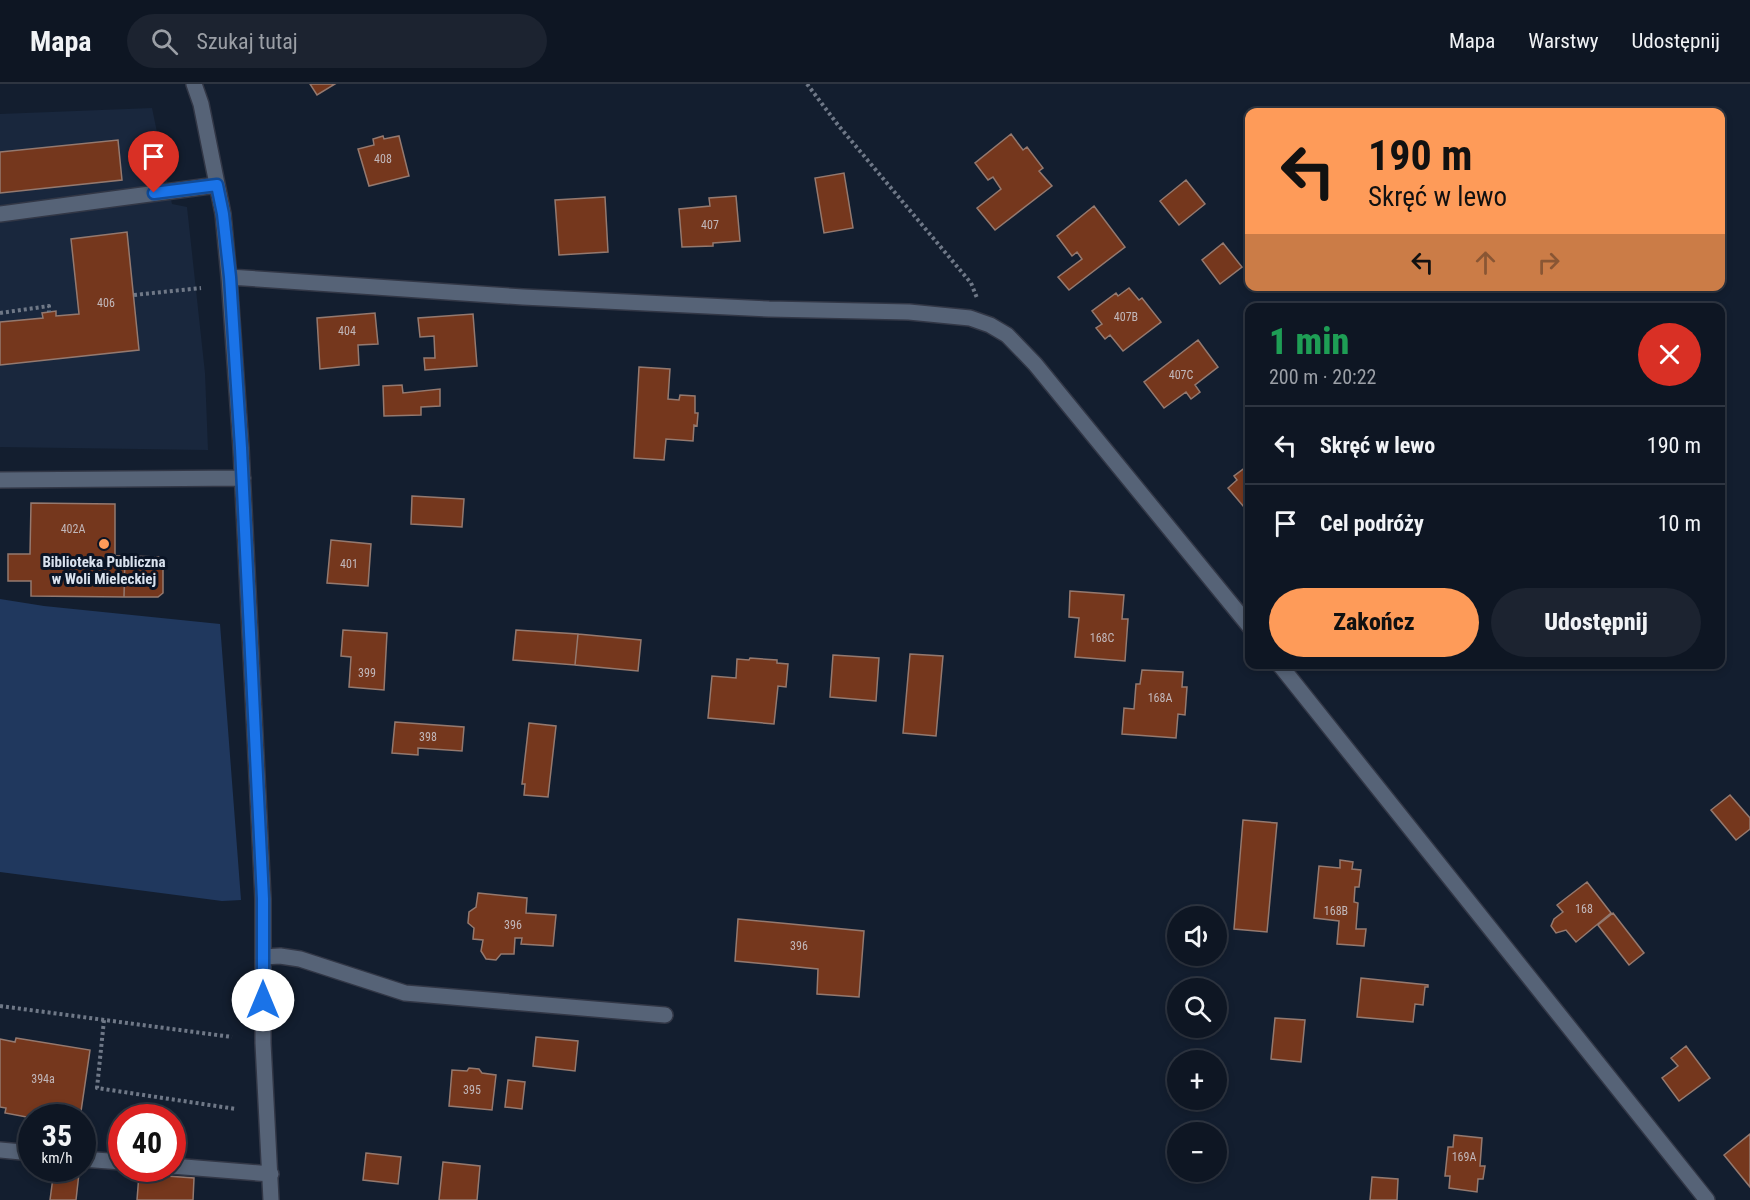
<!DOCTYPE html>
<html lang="pl">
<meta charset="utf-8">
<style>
:root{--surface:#0e1623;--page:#1c2330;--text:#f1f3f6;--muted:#9b9fa6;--line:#2e3541;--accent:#fe9b59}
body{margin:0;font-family:"Roboto Condensed",sans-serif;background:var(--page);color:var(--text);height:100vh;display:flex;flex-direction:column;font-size:22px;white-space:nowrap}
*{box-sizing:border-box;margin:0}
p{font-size:20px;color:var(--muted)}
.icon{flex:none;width:33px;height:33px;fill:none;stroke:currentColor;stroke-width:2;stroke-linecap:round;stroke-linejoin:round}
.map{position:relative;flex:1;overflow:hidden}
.panel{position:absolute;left:1245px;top:219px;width:480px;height:366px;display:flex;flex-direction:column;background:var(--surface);border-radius:12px;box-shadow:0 3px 9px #0003,0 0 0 2px var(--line)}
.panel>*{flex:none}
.hud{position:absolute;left:1245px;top:24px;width:480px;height:183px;border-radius:12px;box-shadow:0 3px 9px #0003,0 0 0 2px var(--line);background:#fe9b59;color:#111;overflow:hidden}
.tools{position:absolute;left:1167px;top:822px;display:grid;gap:12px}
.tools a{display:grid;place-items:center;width:60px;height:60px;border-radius:50%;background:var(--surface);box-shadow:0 3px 9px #0003,0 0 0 2px var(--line);font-size:30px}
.speed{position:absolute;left:18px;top:1020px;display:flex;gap:12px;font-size:30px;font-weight:700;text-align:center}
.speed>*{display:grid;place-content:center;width:78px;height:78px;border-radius:50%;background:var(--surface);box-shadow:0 3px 9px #0003,0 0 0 2px var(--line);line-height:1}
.speed small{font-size:15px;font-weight:400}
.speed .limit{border:9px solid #d22;background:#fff;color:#111}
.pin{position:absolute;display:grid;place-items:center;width:51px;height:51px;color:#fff;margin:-62px -26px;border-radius:50% 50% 50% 0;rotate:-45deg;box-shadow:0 0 6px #0007}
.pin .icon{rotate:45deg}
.me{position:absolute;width:66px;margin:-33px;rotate:0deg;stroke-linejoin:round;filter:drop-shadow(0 0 4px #0008)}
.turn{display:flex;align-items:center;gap:21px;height:126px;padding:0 24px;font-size:27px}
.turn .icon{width:78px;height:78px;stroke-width:2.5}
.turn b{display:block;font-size:42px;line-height:51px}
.lanes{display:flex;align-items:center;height:57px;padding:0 24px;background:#0003;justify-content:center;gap:30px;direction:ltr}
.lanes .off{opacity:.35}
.round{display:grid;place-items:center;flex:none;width:63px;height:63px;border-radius:32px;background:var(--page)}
.head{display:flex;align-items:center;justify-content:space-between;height:102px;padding:0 24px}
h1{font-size:36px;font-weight:800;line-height:45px;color:#1e9e55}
.action{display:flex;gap:12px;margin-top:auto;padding:12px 24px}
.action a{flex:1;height:69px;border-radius:36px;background:var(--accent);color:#111;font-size:24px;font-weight:800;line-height:69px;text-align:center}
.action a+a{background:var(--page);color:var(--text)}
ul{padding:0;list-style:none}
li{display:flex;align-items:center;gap:18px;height:78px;padding:0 24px;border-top:2px solid var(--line)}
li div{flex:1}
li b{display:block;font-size:22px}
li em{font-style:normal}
header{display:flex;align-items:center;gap:36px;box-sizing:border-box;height:84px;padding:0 30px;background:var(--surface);border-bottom:2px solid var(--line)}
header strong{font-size:28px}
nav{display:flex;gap:33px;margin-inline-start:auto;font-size:21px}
.search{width:420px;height:54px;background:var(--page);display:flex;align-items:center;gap:15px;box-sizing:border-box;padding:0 21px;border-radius:33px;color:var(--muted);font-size:22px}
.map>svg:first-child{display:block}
</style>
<header>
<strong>Mapa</strong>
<div class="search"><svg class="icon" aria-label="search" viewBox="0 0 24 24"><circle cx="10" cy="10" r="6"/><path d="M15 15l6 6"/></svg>Szukaj tutaj</div>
<nav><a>Mapa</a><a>Warstwy</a><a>Udostępnij</a></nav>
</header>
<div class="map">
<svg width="1750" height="1116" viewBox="0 0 1750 1116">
<rect width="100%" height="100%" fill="#131e2f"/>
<path fill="#19273d" d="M152,24L172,120L187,123L205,289L208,366L0,363V30Z"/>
<path fill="#20385e" d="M0,515L44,522L220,540L241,816L222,817L0,788Z"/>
<path fill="#75371d" stroke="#94796f" stroke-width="1.5" d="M310,0H335L317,11Z
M1011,50L1023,66L1027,63L1043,84L1039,87L1052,102L995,146L977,124L1001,105L993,93L988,96L975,79Z
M383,52L384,55L399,52L409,92L369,102L358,65L374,61L373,55Z
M118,56L122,96L0,109V68Z
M844,89L853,144L824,149L815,94Z
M1186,96L1205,120L1179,141L1160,117Z
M736,112L740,157L713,159V162L682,163L679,125L710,122L709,114Z
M605,113L608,168L559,171L555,116Z
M1094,122L1125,163L1069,206L1058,193L1082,175L1077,168L1072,172L1057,152Z
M127,148L139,266L0,281V238L43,234L42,229L56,227V232L79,230L71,155Z
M1223,159L1242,183L1220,200L1202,176Z
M1129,204L1139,216L1142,214L1161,238L1123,267L1110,251L1105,255L1096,244L1102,240L1092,227L1116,209L1118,212Z
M375,229L378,260L358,261L359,281L320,285L317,234Z
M473,230L477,282L425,286L424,274H435L434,252L420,253L418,234Z
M1198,256L1218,283L1195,301L1200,308L1191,315L1186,308L1164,324L1144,298Z
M639,283L670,285L668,315L679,316L680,311L695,312V329H698L697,342L694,341L693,357L666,355L664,376L634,374Z
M402,301L403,309L440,305V322L421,323V331L384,332L383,302Z
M1246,383L1250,386L1249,429L1228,404L1237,396L1234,392Z
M412,412L464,415L462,443L411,440Z
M31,419L115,420V472H125L124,513L31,512V497H8V470H30Z
M331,456L371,460L368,502L327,499Z
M125,472L159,473L163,477V509L158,513H124Z
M1070,507L1124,511L1122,535H1128L1125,577L1075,573L1079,534L1069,533Z
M343,546L387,549L384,606L349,603L351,573L341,572Z
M516,546L578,550L575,581L513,576Z
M578,550L641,556L638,587L575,581Z
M910,570L943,572L936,652L903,649Z
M833,571L879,574L876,617L830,613Z
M750,574L777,576V579L788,580L786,603L778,602L774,640L708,634L712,592L736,594L737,575L749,576Z
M1142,586L1183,588L1182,603H1187L1185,631L1178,630L1176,654L1122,650L1124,624L1134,625L1136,600H1140Z
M395,638L464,643L462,667L418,664V671L392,669Z
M529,639L556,642L548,713L524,711L525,700H522Z
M1730,711L1750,734V745L1736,756L1711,726Z
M1243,736L1277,739L1267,848L1234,845Z
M1340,776L1353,778L1352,785L1361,786L1359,803H1355L1354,818L1358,819L1356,845H1366L1364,862L1337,860L1339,837L1314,834L1319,782L1340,784Z
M1587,798L1611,829L1576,858L1566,846L1556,849L1551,842L1554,835L1563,828L1557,821Z
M478,809L527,814L526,829L556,831L553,862L521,860L522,854H515L514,870H501L496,876L486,875L481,867L483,856L473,855L474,844L468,839L469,828L476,823Z
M1613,829L1644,869L1629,881L1598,841Z
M738,835L864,847L859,913L817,910L818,885L735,877Z
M1361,894L1428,901V903H1425L1423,921L1415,920L1413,938L1357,933Z
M1275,934L1305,936L1301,978L1271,975Z
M536,953L578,957L575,987L533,982Z
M16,954L90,966L80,1034H32L5,1029L6,1024L0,1023V955L15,958Z
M1686,962L1710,994L1679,1017L1662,994L1678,982L1671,974Z
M469,984L479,985L482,989L496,991L492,1026L449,1022L452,986L467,987Z
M508,996L525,998L522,1025L505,1023Z
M1750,1050V1103L1724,1071Z
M1454,1051L1482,1054L1480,1082H1485L1483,1095H1478L1477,1108L1449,1104L1450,1092H1445L1448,1063H1453Z
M366,1069L401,1073L398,1100L363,1096Z
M443,1078L480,1082L477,1116H439Z
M54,1086L79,1089L76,1116H50Z
M139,1090L194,1094L193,1116H137Z
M1372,1093L1398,1095L1397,1116H1370Z"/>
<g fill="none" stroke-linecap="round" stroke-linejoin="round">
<defs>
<path id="minor" d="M194,0L201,20L223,130L229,193L241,364L263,815V959L271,1116
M0,130L217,101
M229,193L523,213L769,225L909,228L970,234L990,241L1007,251L1035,280L1250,543
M0,396L243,394
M1279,580L1707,1116
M264,873L280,872L300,875L405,909L665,931
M0,1066L32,1069
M82,1075L122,1078
M172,1082L271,1090"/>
</defs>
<use href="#minor" stroke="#323746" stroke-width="18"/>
<path stroke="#6f7887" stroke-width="4" stroke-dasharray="3 3" stroke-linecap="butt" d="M807,0L838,41L971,199L977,214
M134,211L201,204
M0,229L49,222V228
M0,922L232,953
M104,936L97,1004L236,1025"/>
<use href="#minor" stroke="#566377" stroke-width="15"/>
</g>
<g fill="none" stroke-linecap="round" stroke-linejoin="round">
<defs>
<path id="route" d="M154,109L217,101L223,130L230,193L241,364L263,815V916"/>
</defs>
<use href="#route" stroke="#114b97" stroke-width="15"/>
<use href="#route" stroke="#1a73e8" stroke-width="10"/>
</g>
<circle fill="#fe9b59" stroke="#0a1425" stroke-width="2" cx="104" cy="460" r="6"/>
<g text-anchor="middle" stroke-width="6" stroke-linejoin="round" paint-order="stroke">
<g font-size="12" fill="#c1b7ba">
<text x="383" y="79">408</text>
<text x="710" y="145">407</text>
<text x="106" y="223">406</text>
<text x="1126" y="237">407B</text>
<text x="347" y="251">404</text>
<text x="1181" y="295">407C</text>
<text x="73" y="449">402A</text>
<text x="349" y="484">401</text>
<text x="1102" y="558">168C</text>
<text x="367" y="593">399</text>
<text x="1160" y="618">168A</text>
<text x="428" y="657">398</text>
<text x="1584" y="829">168</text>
<text x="1336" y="831">168B</text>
<text x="513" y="845">396</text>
<text x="799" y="866">396</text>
<text x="43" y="999">394a</text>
<text x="472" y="1010">395</text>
<text x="1464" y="1077">169A</text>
</g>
<g font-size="15" font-weight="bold" fill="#dae2ee" stroke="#0a1425">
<text x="104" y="483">Biblioteka Publiczna<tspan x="104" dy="17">w Woli Mieleckiej</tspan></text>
</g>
</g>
</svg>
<div class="tools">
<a><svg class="icon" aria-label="sound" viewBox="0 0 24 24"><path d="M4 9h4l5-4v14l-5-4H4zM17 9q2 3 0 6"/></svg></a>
<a><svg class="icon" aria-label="search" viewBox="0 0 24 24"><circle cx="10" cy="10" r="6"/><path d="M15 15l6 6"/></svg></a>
<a>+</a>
<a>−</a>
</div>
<div class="speed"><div>35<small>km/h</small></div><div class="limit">40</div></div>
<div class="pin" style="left:154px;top:109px;background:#d93025"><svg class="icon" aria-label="arrive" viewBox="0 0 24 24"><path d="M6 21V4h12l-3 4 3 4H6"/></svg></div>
<svg class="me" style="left:263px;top:916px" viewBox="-20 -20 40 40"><circle r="19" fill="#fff"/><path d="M0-13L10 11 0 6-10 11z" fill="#1a73e8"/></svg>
<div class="hud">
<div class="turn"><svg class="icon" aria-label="left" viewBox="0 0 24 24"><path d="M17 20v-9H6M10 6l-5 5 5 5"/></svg><div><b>190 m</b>Skręć w lewo</div></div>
<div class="lanes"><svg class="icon" aria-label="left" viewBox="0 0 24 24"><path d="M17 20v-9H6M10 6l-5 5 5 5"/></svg><svg class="icon off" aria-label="ahead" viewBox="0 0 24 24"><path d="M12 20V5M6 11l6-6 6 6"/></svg><svg class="icon off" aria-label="right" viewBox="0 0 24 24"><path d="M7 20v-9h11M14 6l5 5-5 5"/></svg></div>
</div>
<section class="panel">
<div class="head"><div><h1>1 min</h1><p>200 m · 20:22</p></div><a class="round" style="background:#d93025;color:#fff"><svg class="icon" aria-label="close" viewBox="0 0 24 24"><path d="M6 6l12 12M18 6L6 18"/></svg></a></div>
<ul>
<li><svg class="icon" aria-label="left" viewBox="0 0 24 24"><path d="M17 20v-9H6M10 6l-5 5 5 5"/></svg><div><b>Skręć w lewo</b></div><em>190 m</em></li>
<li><svg class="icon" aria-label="arrive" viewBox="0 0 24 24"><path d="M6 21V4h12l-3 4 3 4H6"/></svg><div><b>Cel podróży</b></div><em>10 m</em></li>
</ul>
<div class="action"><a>Zakończ</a><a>Udostępnij</a></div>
</section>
</div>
